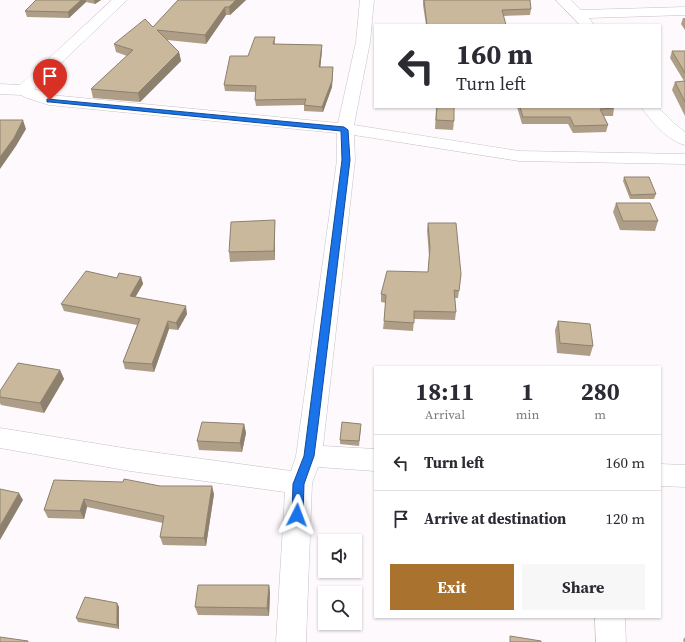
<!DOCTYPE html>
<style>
:root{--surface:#fff;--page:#f7f7f7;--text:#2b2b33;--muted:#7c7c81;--line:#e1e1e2;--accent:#aa722f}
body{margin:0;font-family:"Source Serif 4",serif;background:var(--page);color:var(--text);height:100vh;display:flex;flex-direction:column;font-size:15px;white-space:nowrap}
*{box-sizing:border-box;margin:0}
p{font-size:13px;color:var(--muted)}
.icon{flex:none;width:22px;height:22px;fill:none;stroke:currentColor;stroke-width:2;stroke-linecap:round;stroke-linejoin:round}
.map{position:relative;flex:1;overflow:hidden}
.details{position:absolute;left:374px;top:366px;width:287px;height:252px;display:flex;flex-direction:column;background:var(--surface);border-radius:0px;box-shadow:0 1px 3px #0004}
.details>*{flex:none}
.hud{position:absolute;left:374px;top:24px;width:287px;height:84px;border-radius:0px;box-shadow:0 1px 3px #0004;background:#fff;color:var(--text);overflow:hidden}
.buttons{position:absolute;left:318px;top:534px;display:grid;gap:8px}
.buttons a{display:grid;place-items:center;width:44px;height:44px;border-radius:0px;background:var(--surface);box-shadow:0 1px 3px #0004;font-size:20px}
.pin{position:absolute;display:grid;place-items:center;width:34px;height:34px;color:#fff;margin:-41px -17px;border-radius:50% 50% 50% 0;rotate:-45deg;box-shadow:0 0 4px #0007}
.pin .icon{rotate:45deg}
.me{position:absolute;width:44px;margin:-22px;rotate:3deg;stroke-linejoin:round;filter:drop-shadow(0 0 3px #0008)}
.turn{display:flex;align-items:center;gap:14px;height:84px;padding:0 16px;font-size:18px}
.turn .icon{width:52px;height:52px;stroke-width:2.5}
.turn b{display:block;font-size:28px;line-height:34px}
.eta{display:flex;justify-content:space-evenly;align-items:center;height:68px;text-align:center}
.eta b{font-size:24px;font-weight:700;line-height:28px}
.cta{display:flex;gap:8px;margin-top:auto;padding:8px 16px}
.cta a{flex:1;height:46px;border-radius:0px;background:var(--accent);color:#fff;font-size:16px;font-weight:700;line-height:46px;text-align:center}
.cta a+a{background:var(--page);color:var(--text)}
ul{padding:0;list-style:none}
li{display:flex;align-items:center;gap:12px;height:56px;padding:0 16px;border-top:1px solid var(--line)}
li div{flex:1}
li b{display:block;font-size:15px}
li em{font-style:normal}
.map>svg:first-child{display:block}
</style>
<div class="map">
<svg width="685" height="642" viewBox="0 0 685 642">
<rect width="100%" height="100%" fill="#fef9fd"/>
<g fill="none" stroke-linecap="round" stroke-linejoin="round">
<defs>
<path id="minor" d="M112,0H127L34,89L51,95L338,123L356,42L360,0H374L370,42L354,125L519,151L685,154V164L519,161L354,135L355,160L323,446L375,449V471L318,467L312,483L306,642H276L285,492L130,471L0,448V428L130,449L291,471L296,456L337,160V133L49,105L27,98L21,95L0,94V84L20,85Z
M556,0H571L581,10L685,7V15L589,18L594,25H580Z
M641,107H658L675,124L685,132V145C668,141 651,121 641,107Z
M660,464L685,465V487L660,486Z
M595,617H625L626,642H596Z"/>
</defs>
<use href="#minor" stroke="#c6c1c6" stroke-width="1"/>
<use href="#minor" fill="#fff" fill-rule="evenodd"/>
</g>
<path fill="#ae9e87" d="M36,0H101L95,4L86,2L69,18L27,17L25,11Z
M178,0H246L230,15H226L206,44L167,40L179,52L181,61L140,102L93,98L91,89L127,56L116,52L114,44L153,27Z
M423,0L531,9L530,15L503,16L506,25H426L423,5Z
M683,18H685V30L681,24Z
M275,37V44L322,45V50L320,67H333L332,87L323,112L304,111V105L256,106L255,100L256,92L225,91L224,85L248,56Z
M672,51H685V116L672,90L675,82L684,81L670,58Z
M436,107H454V121L453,130L435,129Z
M517,107H613L614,108L613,116H604L608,125L606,132L573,133L568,124H522Z
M624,177L656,194L654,199H630L623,181Z
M616,203L658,221L655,231L620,230L613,212Z
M275,220V260L230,262L229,252Z
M428,223L461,274L458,298H455L456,312L455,320L414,319L413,331L383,329L386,303L381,302V294L428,272L429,256L427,230Z
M141,277L143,284L135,297L187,314L178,330L169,329L154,372L125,369L123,362L137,325L64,311L61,304L117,278Z
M558,321L593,346L590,356L557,353L555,330Z
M60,370L64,379L44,413L1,405L0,403V391Z
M375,421V435H374Z
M244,424L246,433L242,452L199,450L197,441Z
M361,428L359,446L340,444V440Z
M54,480L160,486L214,494L206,546L163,545L160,537L163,523L87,507L84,519L48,518L44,510Z
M269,585L270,593L269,616L198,615L195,607Z
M117,603L119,607V629L78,622L76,618Z
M685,637V642H684L683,640Z"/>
<path fill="#8d816e" d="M81,0H86V2L69,18L68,12Z
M94,0H101L95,4Z
M236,0H246L230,15L229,7Z
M225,7L226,15L206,44L205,35Z
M322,45V50L320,72L319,67Z
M179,52L181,61L140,102L138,93Z
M333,67L332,87L323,112L322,107Z
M23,120L26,129L16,146L0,169V157Z
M275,220V260L274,251Z
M141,277L143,284L132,303L130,296Z
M186,306L187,314L178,330L176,323Z
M168,321L169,329L154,372L152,364Z
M60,370L64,379L44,413L40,403Z
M244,424L246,433L242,452L240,443Z
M212,486L214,494L206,546L204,538Z
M19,493L23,500L0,540V526Z
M84,499L87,507L84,519L80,511Z
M269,585L270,593L269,616L267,608Z
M117,603L119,607V629L117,625Z"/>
<path fill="#cab89d" stroke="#8d816e" d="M36,0H81L68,12L25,11Z
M178,0H236L229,7H225L205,35L157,30L179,52L138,93L91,89L133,50L114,44L145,19L153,27Z
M424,0H530L531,9L502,10L506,25H427Z
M255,37H275L273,44L322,45L319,67H333L332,81L322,107L304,105L306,99L255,100L256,86L224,85L230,56H248Z
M672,51H685V73Z
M685,81V102L675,82Z
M437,107H454V121L436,120Z
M520,107H613L614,108L600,109L608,125L574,126L570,117H523Z
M0,120H23L14,138L0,157Z
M624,177H649L656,194L631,195Z
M616,203H650L658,221H623Z
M275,220L274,251L229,252L231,222Z
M428,223H456L461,274L459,291L454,290L456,312L414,311V323L384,321L386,295L381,294L387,271L428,272L430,248Z
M86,271L117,278L119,273L141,277L130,296L186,306L176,323L168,321L152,364L123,362L140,319L61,304Z
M558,321L590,324L593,346L560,343Z
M18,363L60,370L40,403L0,397V391Z
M202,422L244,424L240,443L197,441Z
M342,422L361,424L359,441L340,440Z
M124,479L160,486H212L204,538L160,537L164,516L84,499L80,511L44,510L54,480L123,482Z
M0,489L19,493L0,526Z
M198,585H269L267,608L195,607Z
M85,597L117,603V625L76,618Z
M510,636L541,641V642H510Z
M0,637L28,641V642H0Z"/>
<path fill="#1a73e8" stroke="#114b97" d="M47,99L344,127L348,130L350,160L318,425L314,456L304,484L303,515L301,519L297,520L293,519L292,515L293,484L304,456L308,425L342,160L341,131L50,102H47Z"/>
</svg>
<div class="buttons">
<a><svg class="icon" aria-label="sound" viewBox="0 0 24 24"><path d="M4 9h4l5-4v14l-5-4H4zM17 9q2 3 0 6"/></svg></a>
<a><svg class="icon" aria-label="search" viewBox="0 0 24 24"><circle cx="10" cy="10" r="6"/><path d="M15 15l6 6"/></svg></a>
</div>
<div class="pin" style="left:50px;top:100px;background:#d93025"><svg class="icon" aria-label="arrive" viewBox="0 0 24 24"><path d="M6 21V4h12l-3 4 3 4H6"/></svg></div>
<svg class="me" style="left:297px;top:515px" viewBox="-20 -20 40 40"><path d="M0-17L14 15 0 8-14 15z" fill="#1a73e8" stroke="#fff" stroke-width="4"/></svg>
<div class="hud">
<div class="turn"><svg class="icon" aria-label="left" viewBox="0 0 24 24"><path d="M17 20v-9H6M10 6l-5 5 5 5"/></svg><div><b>160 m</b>Turn left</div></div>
</div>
<section class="details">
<div class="eta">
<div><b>18:11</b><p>Arrival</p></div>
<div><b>1</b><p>min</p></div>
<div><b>280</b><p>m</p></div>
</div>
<ul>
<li><svg class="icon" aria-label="left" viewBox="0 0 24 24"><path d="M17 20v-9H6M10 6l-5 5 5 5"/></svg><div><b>Turn left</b></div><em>160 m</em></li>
<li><svg class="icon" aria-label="arrive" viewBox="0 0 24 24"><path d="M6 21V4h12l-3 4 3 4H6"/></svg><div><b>Arrive at destination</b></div><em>120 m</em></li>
</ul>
<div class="cta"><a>Exit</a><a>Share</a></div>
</section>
</div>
